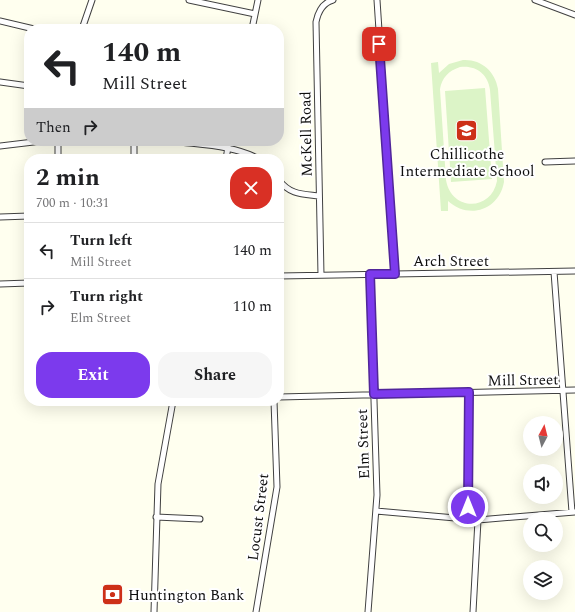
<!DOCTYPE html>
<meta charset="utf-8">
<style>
:root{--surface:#fff;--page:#f6f6f6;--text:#202124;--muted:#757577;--line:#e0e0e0;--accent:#7c3aed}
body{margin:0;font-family:Spectral,serif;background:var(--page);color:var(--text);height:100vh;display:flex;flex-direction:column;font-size:15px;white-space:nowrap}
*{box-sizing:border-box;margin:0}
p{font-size:13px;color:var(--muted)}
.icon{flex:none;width:22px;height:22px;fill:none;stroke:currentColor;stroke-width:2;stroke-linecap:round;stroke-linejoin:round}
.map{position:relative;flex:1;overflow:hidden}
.side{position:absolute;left:24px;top:154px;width:260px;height:252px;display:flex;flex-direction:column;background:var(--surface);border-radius:16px;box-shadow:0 4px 16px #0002}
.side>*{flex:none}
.top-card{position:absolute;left:24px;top:24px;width:260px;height:122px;border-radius:16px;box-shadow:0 4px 16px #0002;background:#fff;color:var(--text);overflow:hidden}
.needle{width:26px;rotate:7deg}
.fabs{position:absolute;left:523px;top:416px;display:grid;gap:8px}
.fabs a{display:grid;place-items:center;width:40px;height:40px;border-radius:50%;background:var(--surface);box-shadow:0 4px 16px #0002;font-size:20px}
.pin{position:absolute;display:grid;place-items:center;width:34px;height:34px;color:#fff;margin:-17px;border-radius:8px;box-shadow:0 2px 6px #0006}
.me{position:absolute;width:44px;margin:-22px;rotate:0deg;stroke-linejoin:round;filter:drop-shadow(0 0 3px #0008)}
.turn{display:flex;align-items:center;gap:14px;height:84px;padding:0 12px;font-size:18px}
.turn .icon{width:52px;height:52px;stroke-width:2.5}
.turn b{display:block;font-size:28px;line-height:34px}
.then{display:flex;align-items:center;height:38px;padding:0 12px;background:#0003;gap:8px;font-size:15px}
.round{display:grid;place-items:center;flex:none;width:42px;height:42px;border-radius:16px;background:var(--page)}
.headline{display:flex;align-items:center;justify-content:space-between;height:68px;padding:0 12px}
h1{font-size:24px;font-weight:700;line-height:30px}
.primary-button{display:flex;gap:8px;margin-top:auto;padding:8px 12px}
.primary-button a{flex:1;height:46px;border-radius:16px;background:var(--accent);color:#fff;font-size:16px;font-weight:700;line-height:46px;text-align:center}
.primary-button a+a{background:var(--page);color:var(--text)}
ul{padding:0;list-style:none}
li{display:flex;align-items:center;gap:12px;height:56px;padding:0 12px;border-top:1px solid var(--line)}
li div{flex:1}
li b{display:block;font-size:15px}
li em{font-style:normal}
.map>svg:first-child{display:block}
</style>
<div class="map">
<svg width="575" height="612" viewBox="0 0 575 612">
<rect width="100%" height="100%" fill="#ffffef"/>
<path fill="#dcf4c7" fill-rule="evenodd" d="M463,60C481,59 495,71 498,89L504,182C499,210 469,220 448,201V211H441L431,63L438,62L439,73L449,64ZM460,67C476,65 488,74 490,90L497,181C491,212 451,211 446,180L440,89C442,78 448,71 460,67Z
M485,88L492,179L451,182L445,91Z"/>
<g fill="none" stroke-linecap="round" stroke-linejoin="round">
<defs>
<path id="minor" d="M189,0L255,14
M377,0L395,274
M535,0L575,15
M0,21L34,29
M82,29L92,0
M252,29L258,0
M0,82L29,86
M58,141V159
M134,141V159
M172,141C201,145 233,145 259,159
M0,146L42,141
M226,159L229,141
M545,162L575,161
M279,180C290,195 303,194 319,196
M0,217L29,216
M554,272L572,512
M321,275L316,22C318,12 322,3 333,0
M279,276L575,271
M0,284L29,283
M279,397L575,390
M376,511L478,520L575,512
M156,517L200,519
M468,519L469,392
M154,612L158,484L173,401
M256,612L277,487L274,401
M368,612L377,495L370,274
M473,612L478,520"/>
</defs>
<use href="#minor" stroke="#414141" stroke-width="7"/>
<use href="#minor" stroke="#fff" stroke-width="5"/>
</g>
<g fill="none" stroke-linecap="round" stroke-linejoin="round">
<defs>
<path id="route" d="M379,44L395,274H370L374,394L469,392L468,507"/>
</defs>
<use href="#route" stroke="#51269a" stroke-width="10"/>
<use href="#route" stroke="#7c3aed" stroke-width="7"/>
</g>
<defs>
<symbol id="school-square" viewBox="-11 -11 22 22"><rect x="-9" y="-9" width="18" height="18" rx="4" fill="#cd3018" stroke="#fff"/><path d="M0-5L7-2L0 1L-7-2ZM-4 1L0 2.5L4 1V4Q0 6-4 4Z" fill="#fff"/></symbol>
<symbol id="bank-square" viewBox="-11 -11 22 22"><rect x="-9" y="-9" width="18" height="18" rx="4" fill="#cd3018" stroke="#fff"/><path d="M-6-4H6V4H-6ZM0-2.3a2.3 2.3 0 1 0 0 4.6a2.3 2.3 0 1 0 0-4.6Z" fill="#fff"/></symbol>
</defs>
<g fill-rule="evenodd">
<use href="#school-square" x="454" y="118" width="25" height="25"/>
<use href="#bank-square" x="100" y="582" width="25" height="25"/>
</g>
<g text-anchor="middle" stroke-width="4" stroke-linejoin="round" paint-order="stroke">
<g font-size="15" fill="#0e0e0e" stroke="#fff">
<text transform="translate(306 134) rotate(-91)" y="5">McKell Road</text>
<text x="451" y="266">Arch Street</text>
<text transform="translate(523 380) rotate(-1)" y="5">Mill Street</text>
<text transform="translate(363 444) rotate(-92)" y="5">Elm Street</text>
<text transform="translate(258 517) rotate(-83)" y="5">Locust Street</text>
</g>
<g font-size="15" fill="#0e0e0e" stroke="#fff">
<text x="467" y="159">Chillicothe<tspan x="467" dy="17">Intermediate School</tspan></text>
<text x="128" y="600" text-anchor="start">Huntington Bank</text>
</g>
</g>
</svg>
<div class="fabs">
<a><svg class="needle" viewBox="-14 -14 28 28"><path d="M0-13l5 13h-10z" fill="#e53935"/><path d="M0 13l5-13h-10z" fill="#757577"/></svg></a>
<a><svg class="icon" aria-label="sound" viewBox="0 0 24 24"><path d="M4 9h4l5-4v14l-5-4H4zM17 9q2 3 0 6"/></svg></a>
<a><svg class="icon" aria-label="search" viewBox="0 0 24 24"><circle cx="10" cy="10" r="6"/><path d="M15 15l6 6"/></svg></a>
<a><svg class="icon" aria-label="layers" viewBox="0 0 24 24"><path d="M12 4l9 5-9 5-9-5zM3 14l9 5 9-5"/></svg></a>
</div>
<div class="pin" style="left:379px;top:44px;background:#d93025"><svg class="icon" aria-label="arrive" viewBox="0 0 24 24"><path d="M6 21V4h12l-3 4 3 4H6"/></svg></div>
<svg class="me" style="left:468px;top:507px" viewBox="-20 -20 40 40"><circle r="17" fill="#7c3aed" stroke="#fff" stroke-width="3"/><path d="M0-11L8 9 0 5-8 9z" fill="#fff"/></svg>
<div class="top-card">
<div class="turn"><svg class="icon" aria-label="left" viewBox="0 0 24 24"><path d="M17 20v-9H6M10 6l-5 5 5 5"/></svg><div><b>140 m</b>Mill Street</div></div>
<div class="then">Then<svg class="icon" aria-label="right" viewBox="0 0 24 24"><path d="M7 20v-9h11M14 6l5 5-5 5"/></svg></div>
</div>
<section class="side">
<div class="headline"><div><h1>2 min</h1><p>700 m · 10:31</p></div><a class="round" style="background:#d93025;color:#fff"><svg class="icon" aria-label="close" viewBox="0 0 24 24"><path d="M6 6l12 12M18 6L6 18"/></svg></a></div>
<ul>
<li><svg class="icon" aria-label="left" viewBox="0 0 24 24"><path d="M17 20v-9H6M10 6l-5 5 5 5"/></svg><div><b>Turn left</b><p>Mill Street</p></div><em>140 m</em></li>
<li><svg class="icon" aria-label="right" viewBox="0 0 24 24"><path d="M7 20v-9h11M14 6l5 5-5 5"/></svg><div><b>Turn right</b><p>Elm Street</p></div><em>110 m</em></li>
</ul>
<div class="primary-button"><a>Exit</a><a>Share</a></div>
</section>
</div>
